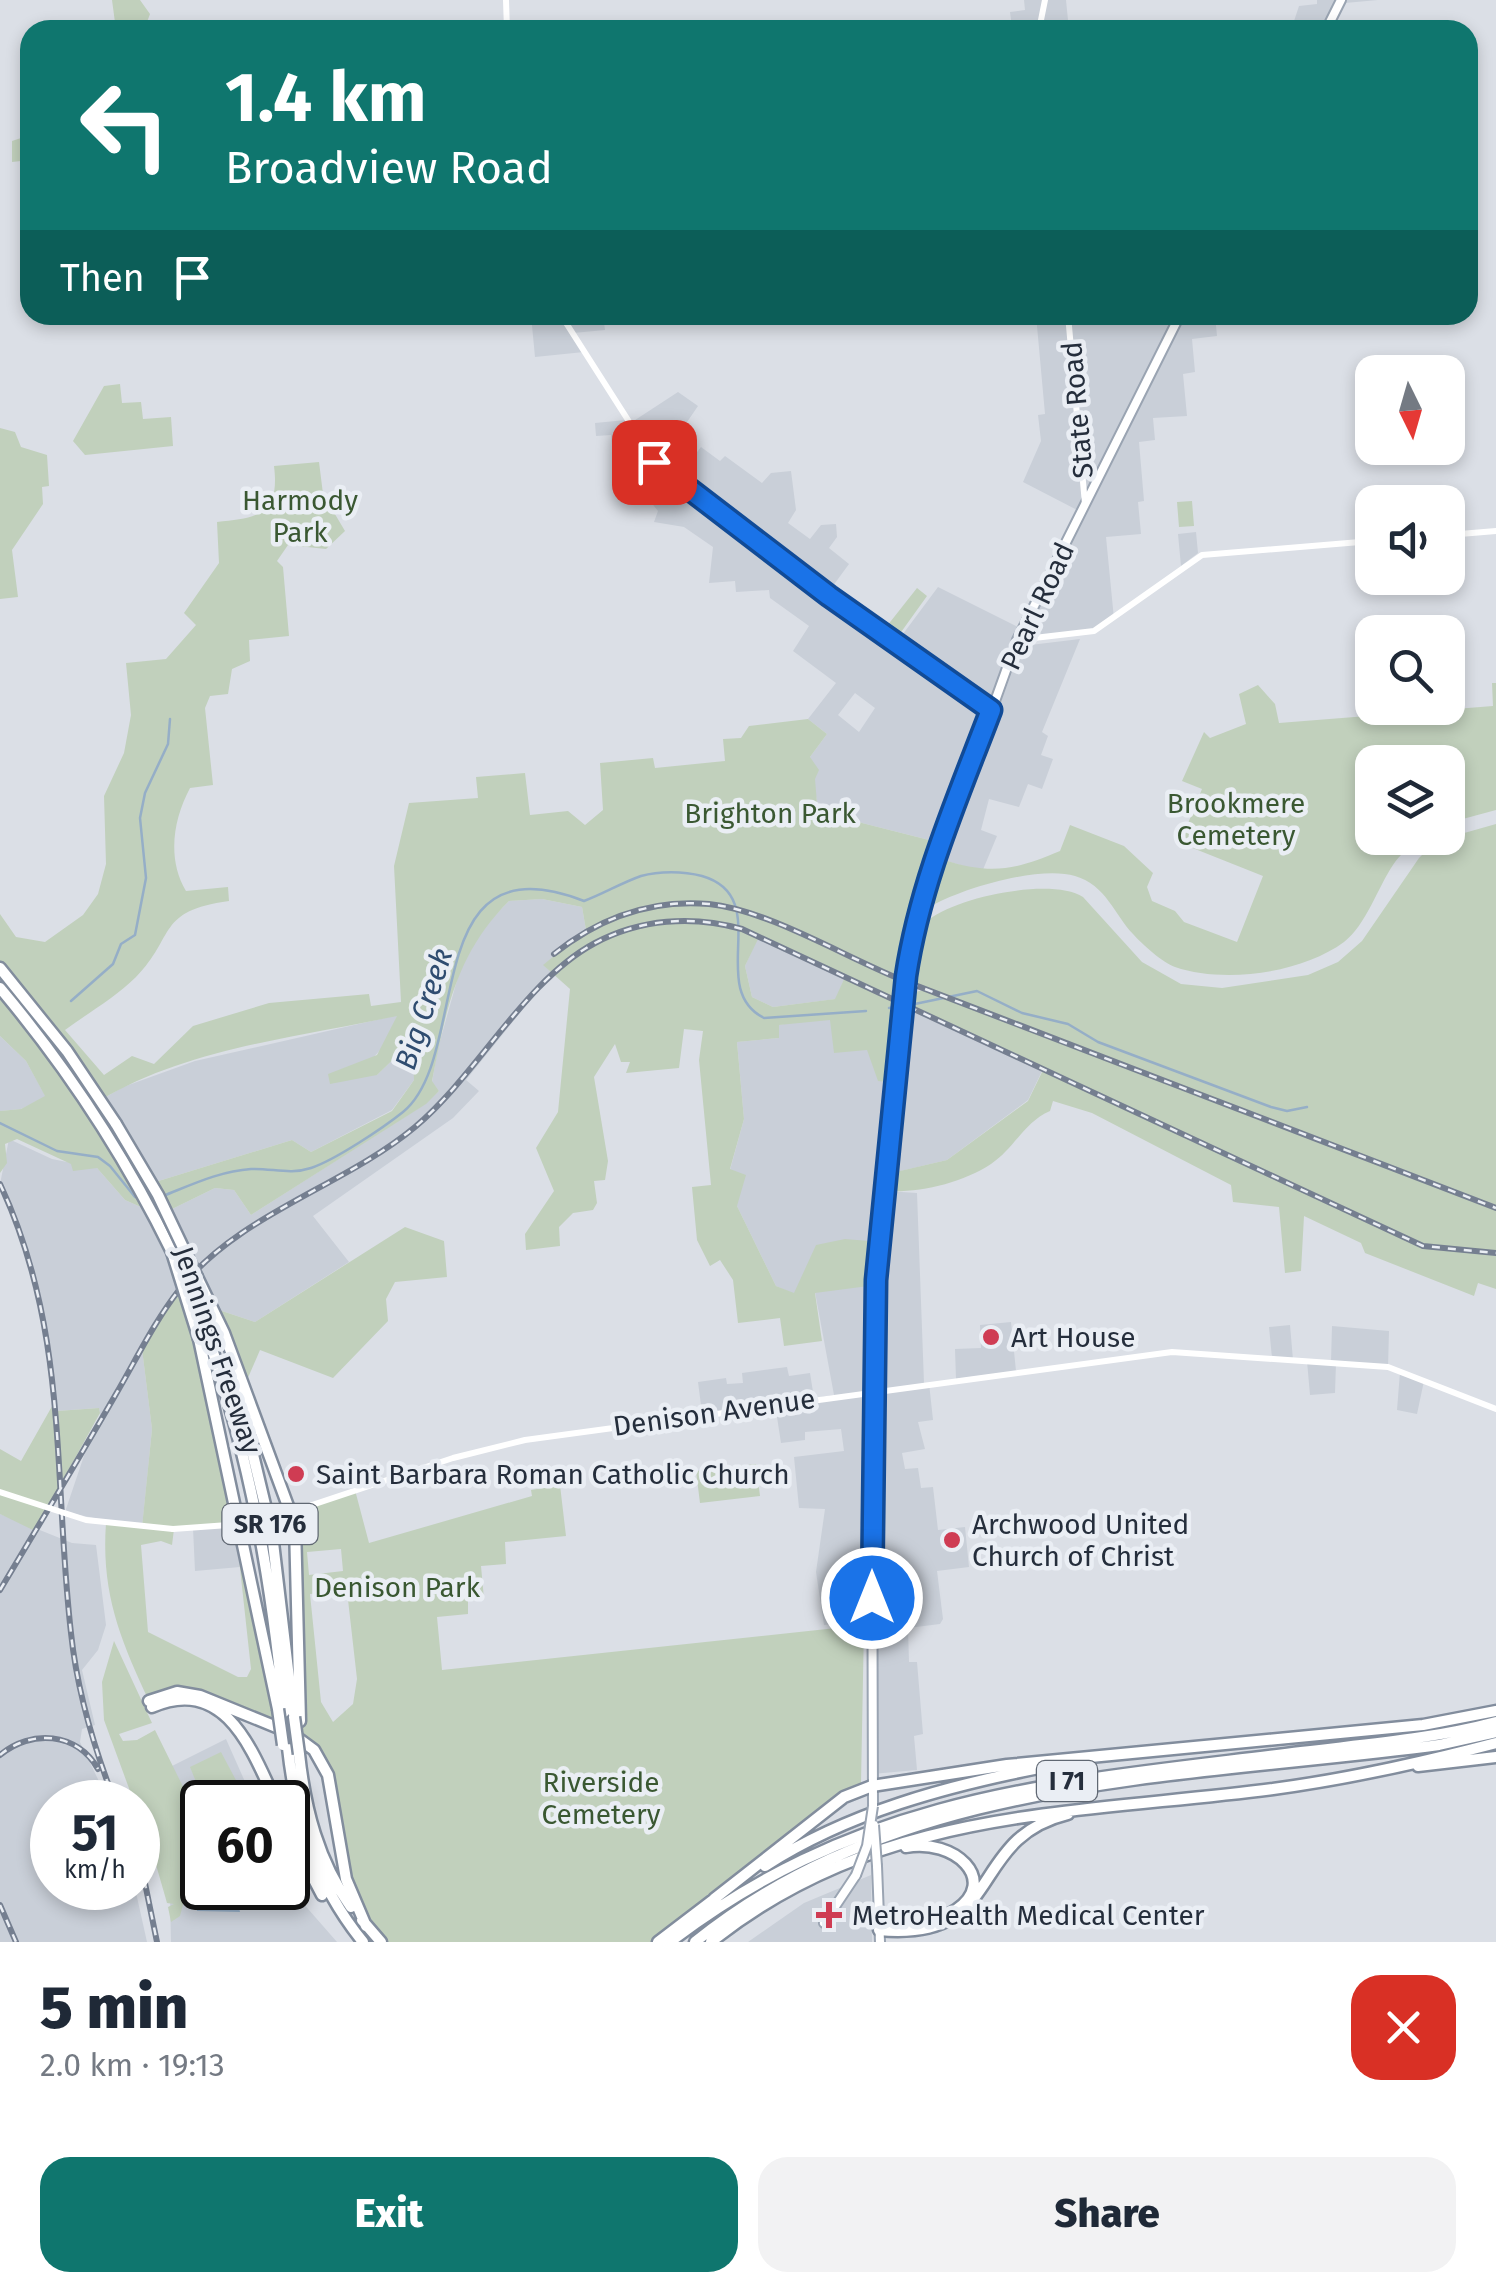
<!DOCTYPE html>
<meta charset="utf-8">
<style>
:root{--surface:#fff;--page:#f2f2f3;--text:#1f2937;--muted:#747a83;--accent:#0f766e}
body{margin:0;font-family:"Fira Sans",sans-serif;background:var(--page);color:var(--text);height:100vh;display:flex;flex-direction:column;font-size:38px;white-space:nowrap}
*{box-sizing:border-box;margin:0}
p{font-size:32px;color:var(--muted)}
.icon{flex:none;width:55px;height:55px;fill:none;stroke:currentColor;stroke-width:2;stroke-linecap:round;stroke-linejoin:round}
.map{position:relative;height:1942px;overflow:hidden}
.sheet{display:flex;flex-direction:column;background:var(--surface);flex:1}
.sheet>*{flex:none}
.top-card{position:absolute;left:20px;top:20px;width:1458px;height:305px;border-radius:30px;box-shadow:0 5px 15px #0003;background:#0f766e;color:#fff;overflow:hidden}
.needle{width:65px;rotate:175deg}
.controls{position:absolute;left:1355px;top:355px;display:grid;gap:20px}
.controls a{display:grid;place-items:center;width:110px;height:110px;border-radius:20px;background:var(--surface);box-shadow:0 5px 15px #0003;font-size:50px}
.speed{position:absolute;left:30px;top:1780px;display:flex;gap:20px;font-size:50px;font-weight:700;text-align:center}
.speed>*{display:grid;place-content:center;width:130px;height:130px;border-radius:50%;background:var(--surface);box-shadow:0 5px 15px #0003;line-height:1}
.speed small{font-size:25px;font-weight:400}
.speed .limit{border:5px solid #111;border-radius:15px;background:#fff;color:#111}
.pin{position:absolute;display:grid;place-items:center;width:85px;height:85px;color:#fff;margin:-42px;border-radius:20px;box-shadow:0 5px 15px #0006}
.me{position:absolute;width:110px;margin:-55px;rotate:0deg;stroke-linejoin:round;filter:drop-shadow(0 0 8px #0008)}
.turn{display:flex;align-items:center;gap:35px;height:210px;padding:0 40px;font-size:45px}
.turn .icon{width:130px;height:130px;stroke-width:2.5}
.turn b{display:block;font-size:70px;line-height:85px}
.then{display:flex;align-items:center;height:95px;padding:0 40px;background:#0003;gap:20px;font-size:38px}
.round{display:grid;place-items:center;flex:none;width:105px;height:105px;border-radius:30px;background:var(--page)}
.headline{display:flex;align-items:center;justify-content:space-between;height:170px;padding:0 40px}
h1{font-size:60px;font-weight:800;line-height:75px}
.button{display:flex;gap:20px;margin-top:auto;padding:20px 40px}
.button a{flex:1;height:115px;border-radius:30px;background:var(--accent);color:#fff;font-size:40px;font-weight:800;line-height:115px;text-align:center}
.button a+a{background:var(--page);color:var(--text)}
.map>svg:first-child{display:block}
</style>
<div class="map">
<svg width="1496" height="1942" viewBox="0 0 1496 1942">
<rect width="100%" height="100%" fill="#dbdfe6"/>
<path fill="#c9cfd8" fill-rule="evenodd" d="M1024,0H1066L1069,30H1003L1012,27L1010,12L1025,10Z
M1317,0H1378L1345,3L1331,30H1291L1299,6L1317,4Z
M531,315H603L605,330L573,333L584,352L535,357Z
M1036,315H1215L1217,336L1192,339L1195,372L1183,374L1187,416L1153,418L1155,440L1139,442L1144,501L1138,502L1141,534L1106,537L1114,619L1102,627L1017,641L941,843L862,823L817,802L810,757L827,734L808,719L836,683L793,651L809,626L770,598L769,590L736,592L735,581L709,583L713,547L684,527L654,522L658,511L613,455L611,435L596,436L595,423L626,420L629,424L678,392L698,406L674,441L694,456L701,447L720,461L725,456L762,483L771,473L791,471L796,510L788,523L810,539L821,525L836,524L837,537L829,548L849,564L827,594L897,642L938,587L1022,629L1081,512L1023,482L1041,441L1038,415L1045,414ZM855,693L875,708L859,732L838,715Z
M1196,532L1198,553L1181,566L1178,534Z
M1080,639L1042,732L1048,736L1041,755L1053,759L1042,789L1028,784L1019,807L989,799L981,830L997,836L982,872L941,859L1022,646Z
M542,899L582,907L586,930L544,965L552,973L466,1080L479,1091L453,1118L313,1216L349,1262L255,1322L213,1308L166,1212L215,1188L234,1190L251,1215L425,1104L439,1091L432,1082L438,1048L461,966L479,932L509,901Z
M758,937L845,977L836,999L773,1007L752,997L745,966Z
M903,1006L1043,1069L1028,1100L947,1160L888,1174L886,1191L917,1193L924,1383H929L933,1420L918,1422L925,1449L902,1453L905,1469L918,1468L921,1488L933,1487L938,1530L965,1527L969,1567L937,1571L943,1619L940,1624L908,1628L909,1662H917L923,1734L914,1736L917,1770L872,1774V1621L824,1625L816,1572L825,1509L799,1508L794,1457L844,1451L841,1429L805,1432V1440L781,1443L775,1404L702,1413L698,1382L726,1378L727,1384L743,1383L742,1373L787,1367L789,1376L810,1373L814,1398L834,1395L815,1292L794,1294L776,1286L737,1206L730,1170L744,1119L737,1042L779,1038L778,1025Z
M398,1015L382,1048L371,1060L377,1075L406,1047L421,1042L425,1055L414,1080L392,1110L311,1152L292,1140L152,1183L101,1100L123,1087L195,1061Z
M0,1036L26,1061L46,1097L21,1109L0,1111Z
M9,1139L52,1159L97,1168L125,1200L152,1212L183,1284L142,1349L152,1429L142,1528L65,1512L90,1438L101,1421L99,1408L56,1411L39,1287L0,1184Z
M1011,1322L1016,1371L956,1379L955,1349L981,1348L980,1325Z
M1290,1325L1293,1360L1272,1358L1269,1327Z
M1332,1326L1389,1331L1388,1367L1336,1363L1335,1393L1310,1395L1307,1361L1331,1362Z
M1400,1372L1424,1381L1417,1414L1397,1410Z
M0,1514L72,1543L96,1545L106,1625L98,1650L82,1670L95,1725L82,1729L80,1742L109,1802H52V1888H135L147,1942H0Z
M240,1524L246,1548L238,1551L240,1567L195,1571L193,1528Z
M226,1739L254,1802H202V1888H288V1875L295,1894L337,1942H171L170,1897L138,1783Z
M871,1875L872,1942H748L804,1903Z"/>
<path fill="#c1d0bc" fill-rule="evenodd" d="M112,0H140L150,14L144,30H116Z
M30,135V160L12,162V141Z
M120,384L122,403L141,402L143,419L171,417L173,446L85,455L73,441L104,386Z
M0,428L15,432L21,447L47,455L49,486L42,487L43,504L12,550L18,597L0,599Z
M319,462L323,494L345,531L326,549L288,545L277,561L283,567L289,636L249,640L250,661L232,669L228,694L210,696L205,708L213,785L190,788C173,820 167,859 186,891L228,887L229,901C156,911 176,936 136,977C116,997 88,1013 65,1030L104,1075L132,1056L154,1064L193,1026L269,1003L369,994L371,1006L401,1002L394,866L409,803L478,798L476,777L525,773L530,815L568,811L585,825L603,810L600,763L653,758L655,768L725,761L723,739L741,738L749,726L808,719L827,734L810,757L819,770L815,779L817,803L862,823L929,840L905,994L929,989L908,981C911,961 911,937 926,922C953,897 1052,877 1083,897L1142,962L1181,984L1222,988L1308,975L1338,962L1362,941L1419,858L1436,841L1496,824V1289L1478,1283L1474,1296L1365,1253L1361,1243L1304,1216L1301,1271L1285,1273L1279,1207L1233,1202L1231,1185L1092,1113L1053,1101L1050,1111C1024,1122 1014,1149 991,1164C962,1183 920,1193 886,1191L887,1174L947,1160L1028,1101L1043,1070L904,1006L896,1083L878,1081L867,1050L834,1053L830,1020L779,1025V1038L737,1042L744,1119L730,1169L746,1175L737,1206L776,1286L794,1293L816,1245L845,1239L881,1242L876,1285L815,1293L822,1341L784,1346L780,1318L738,1323L733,1280L720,1260L710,1266L697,1240L692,1187L711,1185L699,1060L703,1031L684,1029L679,1068L626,1073L630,1062H621L615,1044L594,1077L608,1161L605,1180L594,1181L597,1203L593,1210L573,1213L559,1227L560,1246L526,1250L525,1234L554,1191L536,1148L558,1112L570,989L543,965L586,930L582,907L542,899L509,901C456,954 446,1010 432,1081L439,1091L426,1104L251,1215L234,1190L215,1188L166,1212L152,1183L292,1140L311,1152L392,1111L414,1080L413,1061L425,1055L421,1043L406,1047L377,1075L330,1084L328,1074L377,1055L397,1016C300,1037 187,1048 101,1100L0,968V914L16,937L45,942L83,915L98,894L106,864L104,796L124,753L131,715L126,663L166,659L196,625L184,613L219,563L217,522C259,518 280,514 274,466ZM759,937L845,977L835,999L773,1007L752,997L745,966Z
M1192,501L1194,526L1179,527L1177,502Z
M917,588L927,596L899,635L887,626Z
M1492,683H1496V810L1448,823V762H1372V838H1420C1411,846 1400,854 1393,865C1378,887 1366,925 1344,942C1302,973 1225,984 1175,967C1163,963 1142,944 1133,934C1114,914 1106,885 1075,876C1039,865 959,889 928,908L944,860C992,875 1015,870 1060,851L1070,825L1124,846L1153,873L1147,887L1152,901L1175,911L1184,922L1237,942L1263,876L1180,843L1202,789L1182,781L1204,732L1210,738L1246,724L1239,694L1258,685L1275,704L1279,723L1493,706Z
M0,988L38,1033L152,1212L125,1200L97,1168L73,1171L71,1164L17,1139L5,1144L7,1163L0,1173V1111L21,1109L45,1096L26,1061L0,1036Z
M405,1227L444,1241L447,1277L395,1282L386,1299L388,1321L333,1378L260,1350L244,1387L213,1308L255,1322Z
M183,1284L240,1524L174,1529L172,1545L161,1541L141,1545L148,1632L238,1677H247L251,1669L238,1550L246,1548L280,1728L200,1696L149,1701C120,1639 101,1593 106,1523L142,1527L152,1429L142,1349Z
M55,1401L57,1411L99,1408L100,1413L35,1531L0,1514V1449L21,1461Z
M756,1464L760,1496L700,1503L696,1471Z
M560,1485L566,1536L505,1542L506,1564L481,1566L484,1599L468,1601V1614L437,1617L442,1670L864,1625L861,1784L827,1804L652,1942H381L353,1900L330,1783L299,1735L291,1513L355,1490L369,1543L532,1496L531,1490ZM341,1549L343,1571L309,1575L307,1552ZM347,1591L357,1679L353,1704L333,1722L321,1702L310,1594Z
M114,1641L152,1723L119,1734L123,1741L137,1740L155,1730L195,1811L191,1825L202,1827V1877L187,1889L180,1916L171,1922L168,1907L174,1904L167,1903L138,1802H134L104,1720L102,1682Z
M221,1752L238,1784L203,1799L190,1767Z"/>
<path fill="#95aec7" d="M204,1892L238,1904L240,1912L197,1911L194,1898Z"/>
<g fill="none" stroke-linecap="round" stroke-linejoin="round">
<path stroke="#95aec7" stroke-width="2.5" d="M71,1001L113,964L121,944L135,935L146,878L140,818L145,793L168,744L170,719
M910,1005L977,991L1022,1013L1068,1024L1098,1042L1271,1107L1287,1111L1307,1107
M889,1008L902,1006
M0,1123L57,1151L98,1157L110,1166L135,1197L141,1198
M163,1196C191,1185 220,1171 251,1169C272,1168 290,1175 311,1168C335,1160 383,1128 403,1112C473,1055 416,836 584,901C603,894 621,883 641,876C659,871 683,871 702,876C775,897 705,988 764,1018L866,1011"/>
<defs>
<path id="primary" d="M1326,30L1341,0
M913,929L1017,640L1180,315
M873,1806L872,1459L879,1259
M877,1866L880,1942
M824,1923L856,1875"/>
<path id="motorway" d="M0,968L67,1051L116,1124
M0,988C69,1070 125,1156 172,1252
M197,1277L224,1333L295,1525L300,1721
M207,1334C250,1458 272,1582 284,1712
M199,1339L278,1709
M236,1384L272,1534L293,1712
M149,1701L177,1692L200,1696L291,1733L314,1750L328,1775L346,1879L366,1926
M152,1707C225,1675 252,1750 276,1802
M288,1748C296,1821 316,1884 363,1942
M299,1754C305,1809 318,1861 351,1907
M1418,1766L1496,1757
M288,1830L322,1895
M765,1866C849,1812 947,1786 1044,1767
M714,1899L844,1797L872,1786L1007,1765L1423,1725L1496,1711
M362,1920L381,1942
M879,1930C1007,1942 965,1839 1068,1814
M880,1930C904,1919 935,1924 956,1910C1000,1880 954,1838 906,1847
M658,1942L717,1897
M670,1942C867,1791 1065,1782 1301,1752C1366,1744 1432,1739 1496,1722
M695,1942C903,1774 1185,1779 1439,1745L1496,1732
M711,1942C879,1807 1072,1815 1273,1789C1347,1779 1424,1762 1496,1743"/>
</defs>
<use href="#primary" stroke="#9aa4b2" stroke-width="12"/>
<use href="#motorway" stroke="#828d9d" stroke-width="15"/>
<path stroke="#fff" stroke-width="6" d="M506,0L507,30
M1039,30L1045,0
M561,315L658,467L991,710
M1068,315L1085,504
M1448,535L1496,531
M1017,640L1094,631L1202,555L1372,541
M276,1517L453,1458L525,1440L1172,1352L1388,1367L1496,1409
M173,1529L242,1524"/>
<use href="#primary" stroke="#fff" stroke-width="8"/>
<use href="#motorway" stroke="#fff" stroke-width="10"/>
<defs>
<path id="rail" d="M554,954C599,918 651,899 709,904C769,910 848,959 907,982C1103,1058 1300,1132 1496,1208
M0,1184C69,1331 53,1477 71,1633C77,1691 94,1748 115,1802
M0,1590C39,1525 78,1460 116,1394C136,1360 154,1322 179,1290C238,1214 343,1187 415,1127C479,1073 524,981 595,943C640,919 692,915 742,929L1423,1246L1496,1253
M0,1755C31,1729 77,1732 98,1769
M138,1849L157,1942
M0,1905L16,1942"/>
</defs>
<use href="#rail" stroke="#757f90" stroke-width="6"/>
<use href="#rail" stroke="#eaeef4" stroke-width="2.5" stroke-dasharray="8" stroke-linecap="butt"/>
<defs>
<path id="primary-bridge" d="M879,1259L913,929
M874,1825L877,1866
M856,1875L867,1846L873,1806"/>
<path id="motorway-bridge" d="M116,1124L158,1195L197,1277
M172,1252L199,1339
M196,1308L207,1334
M278,1709L283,1745
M294,1717L299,1754"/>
</defs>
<use href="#primary-bridge" stroke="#9aa4b2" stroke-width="12" stroke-linecap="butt"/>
<use href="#motorway-bridge" stroke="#828d9d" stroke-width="15" stroke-linecap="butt"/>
<path stroke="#fff" stroke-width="6" d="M0,1492L86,1520L173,1529
M246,1524L276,1517"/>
<use href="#primary-bridge" stroke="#fff" stroke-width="8"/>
<use href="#motorway-bridge" stroke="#fff" stroke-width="10"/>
</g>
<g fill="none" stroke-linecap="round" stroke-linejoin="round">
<defs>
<path id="route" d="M654,462L829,596L991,710C958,797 920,883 906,976L876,1280L872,1598"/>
</defs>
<use href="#route" stroke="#114b97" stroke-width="25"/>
<use href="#route" stroke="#1a73e8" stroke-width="18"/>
</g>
<g fill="#cf3c53" stroke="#eaeef4" stroke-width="4">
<circle cx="991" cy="1337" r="10"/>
<circle cx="296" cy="1474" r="10"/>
<circle cx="952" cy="1540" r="10"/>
<path d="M824 1900h10v10h10v10h-10v10h-10v-10h-10v-10h10z"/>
</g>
<g text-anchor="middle" stroke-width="9" stroke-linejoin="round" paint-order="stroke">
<g fill="#eaeef4" stroke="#606873" stroke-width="2.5">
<rect x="222.5" y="1504" width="95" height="40" rx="8"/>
<rect x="1037" y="1761" width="60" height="40" rx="8"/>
</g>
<g font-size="25" font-weight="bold" fill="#252e3c">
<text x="270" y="1533">SR 176</text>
<text x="1067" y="1790">I 71</text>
</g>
<g font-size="28" fill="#252e3c" stroke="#eaeef4">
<text transform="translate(1077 410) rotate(-95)" y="10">State Road</text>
<text transform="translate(1037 606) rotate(-65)" y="10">Pearl Road</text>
<text transform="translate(218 1350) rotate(71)" y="10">Jennings Freeway</text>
<text transform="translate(714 1412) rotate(-8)" y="10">Denison Avenue</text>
</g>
<g font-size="28" fill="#3a5832" stroke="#eaeef4">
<text x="300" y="510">Harmody<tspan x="300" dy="32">Park</tspan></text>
<text x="1236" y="813">Brookmere<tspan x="1236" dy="32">Cemetery</tspan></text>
<text x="770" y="823">Brighton Park</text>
<text x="397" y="1597">Denison Park</text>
<text x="601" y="1792">Riverside<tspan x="601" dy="32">Cemetery</tspan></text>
</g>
<g font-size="28" fill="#252e3c" stroke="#eaeef4" text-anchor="start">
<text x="1011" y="1347">Art House</text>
<text x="316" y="1484">Saint Barbara Roman Catholic Church</text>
<text x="972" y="1534">Archwood United<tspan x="972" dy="32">Church of Christ</tspan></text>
<text x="852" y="1925">MetroHealth Medical Center</text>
</g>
<g font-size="30" font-style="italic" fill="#2f4c70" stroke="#eaeef4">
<text transform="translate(424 1009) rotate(-72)" y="10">Big Creek</text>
</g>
</g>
</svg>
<div class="controls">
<a><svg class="needle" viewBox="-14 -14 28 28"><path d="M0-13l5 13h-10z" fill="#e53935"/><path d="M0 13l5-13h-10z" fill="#747a83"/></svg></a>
<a><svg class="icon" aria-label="sound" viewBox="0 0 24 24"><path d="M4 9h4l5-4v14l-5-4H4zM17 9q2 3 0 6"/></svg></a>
<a><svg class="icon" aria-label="search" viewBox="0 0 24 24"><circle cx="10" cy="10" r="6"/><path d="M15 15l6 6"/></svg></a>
<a><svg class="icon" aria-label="layers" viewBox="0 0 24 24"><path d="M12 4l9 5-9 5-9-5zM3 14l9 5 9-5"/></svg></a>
</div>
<div class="speed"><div>51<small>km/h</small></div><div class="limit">60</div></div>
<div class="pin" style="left:654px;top:462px;background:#d93025"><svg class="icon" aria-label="arrive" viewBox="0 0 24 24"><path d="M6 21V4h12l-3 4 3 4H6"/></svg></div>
<svg class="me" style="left:872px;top:1598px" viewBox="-20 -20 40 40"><circle r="17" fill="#1a73e8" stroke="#fff" stroke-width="3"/><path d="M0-11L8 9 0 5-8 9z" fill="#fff"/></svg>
<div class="top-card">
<div class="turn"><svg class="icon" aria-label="left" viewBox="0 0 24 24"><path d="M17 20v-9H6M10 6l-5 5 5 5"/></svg><div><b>1.4 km</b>Broadview Road</div></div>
<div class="then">Then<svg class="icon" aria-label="arrive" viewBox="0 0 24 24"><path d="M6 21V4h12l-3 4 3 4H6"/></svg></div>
</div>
</div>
<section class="sheet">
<div class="headline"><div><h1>5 min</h1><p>2.0 km · 19:13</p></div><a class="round" style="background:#d93025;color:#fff"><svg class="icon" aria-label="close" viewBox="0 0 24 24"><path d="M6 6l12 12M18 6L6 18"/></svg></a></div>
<div class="button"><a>Exit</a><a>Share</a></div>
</section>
